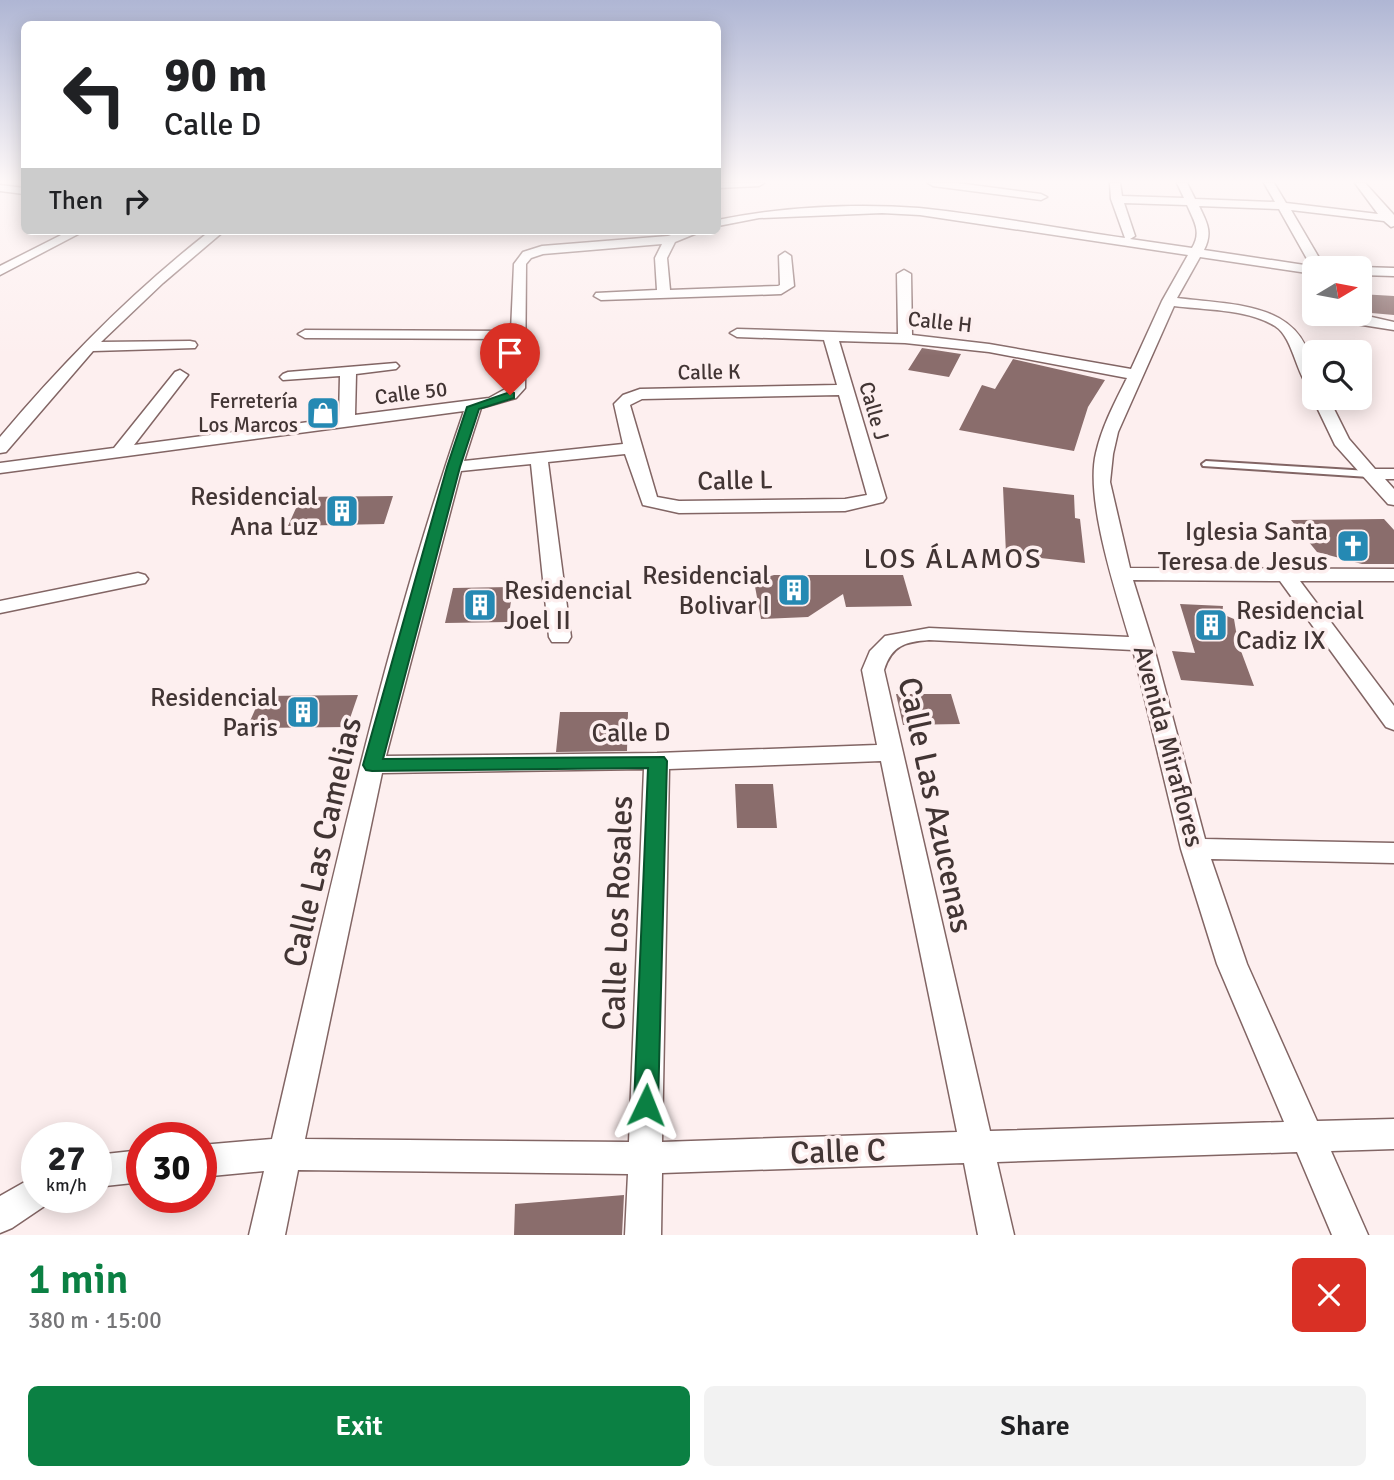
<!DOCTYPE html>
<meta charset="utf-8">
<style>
:root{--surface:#fff;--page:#f2f2f2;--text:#202124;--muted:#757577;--accent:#0b8043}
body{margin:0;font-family:Signika,sans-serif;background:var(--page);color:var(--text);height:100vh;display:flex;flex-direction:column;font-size:26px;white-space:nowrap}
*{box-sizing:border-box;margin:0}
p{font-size:23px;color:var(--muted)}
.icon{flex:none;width:38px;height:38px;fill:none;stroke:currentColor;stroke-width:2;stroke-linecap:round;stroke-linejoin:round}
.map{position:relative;height:1235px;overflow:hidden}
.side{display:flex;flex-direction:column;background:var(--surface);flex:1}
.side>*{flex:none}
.hud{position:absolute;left:21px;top:21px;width:700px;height:214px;border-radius:10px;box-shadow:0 4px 18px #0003;background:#fff;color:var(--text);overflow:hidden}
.needle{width:46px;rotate:80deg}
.controls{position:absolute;left:1302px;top:256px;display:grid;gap:14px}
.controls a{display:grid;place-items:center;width:70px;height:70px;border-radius:10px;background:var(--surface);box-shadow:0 4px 18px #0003;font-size:35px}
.speed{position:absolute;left:21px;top:1122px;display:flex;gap:14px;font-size:35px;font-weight:700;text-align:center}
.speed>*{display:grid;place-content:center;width:91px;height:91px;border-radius:50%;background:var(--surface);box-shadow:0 4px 18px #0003;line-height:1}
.speed small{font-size:18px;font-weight:400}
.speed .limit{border:10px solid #d22;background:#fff;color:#111}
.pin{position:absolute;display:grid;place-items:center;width:60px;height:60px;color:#fff;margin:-72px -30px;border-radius:50% 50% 50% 0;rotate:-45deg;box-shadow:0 0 7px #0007}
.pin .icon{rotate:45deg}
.me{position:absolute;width:77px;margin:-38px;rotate:2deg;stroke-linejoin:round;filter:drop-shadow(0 0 5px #0008)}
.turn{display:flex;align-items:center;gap:24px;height:147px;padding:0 28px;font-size:32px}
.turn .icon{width:91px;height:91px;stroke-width:2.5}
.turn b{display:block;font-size:49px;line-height:60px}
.then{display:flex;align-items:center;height:66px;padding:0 28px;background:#0003;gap:14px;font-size:26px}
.round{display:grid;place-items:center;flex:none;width:74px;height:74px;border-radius:10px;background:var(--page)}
.head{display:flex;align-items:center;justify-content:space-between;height:119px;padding:0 28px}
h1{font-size:42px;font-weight:600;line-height:52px;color:var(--accent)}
.cta{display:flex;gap:14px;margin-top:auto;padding:14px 28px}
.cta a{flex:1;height:80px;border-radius:10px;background:var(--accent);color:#fff;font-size:28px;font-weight:600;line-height:80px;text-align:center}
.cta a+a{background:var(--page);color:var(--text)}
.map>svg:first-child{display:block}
</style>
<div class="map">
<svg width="1394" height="1235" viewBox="0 0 1394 1235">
<rect width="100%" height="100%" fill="#fdefef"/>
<path fill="#8a6d6c" d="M1360,294L1394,296V315L1360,312Z
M922,348L961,354L949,377L908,370Z
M1013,359L1105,380L1088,407L1074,451L959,430L982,385L995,389Z
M1003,487L1074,495L1075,518L1080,519L1085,563L1006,554Z
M393,496L384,524L288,526L301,497Z
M1384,519L1394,530V564H1362L1317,552L1291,520Z
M774,575H903L912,606L846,607L843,594L808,617L761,619L754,581Z
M513,587L508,622L445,623L453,588Z
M1180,604L1223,606L1222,614L1234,619L1236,631L1244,642L1238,643L1254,686L1181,680L1172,651L1195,653Z
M896,694H951L960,724L903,725Z
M358,695L347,727L247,728L261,696Z
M560,712H628L627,751L556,752Z
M735,784H773L777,828H737Z
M624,1195L622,1235H514L515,1204Z"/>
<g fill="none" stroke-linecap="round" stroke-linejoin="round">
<defs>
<path id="lane" d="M1206,461L1369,471L1373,474L1369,477L1203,466L1202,464Z"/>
<path id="street" d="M718,183H764L759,186L718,188Z
M928,183H957L1041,194L1047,197L1041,200L933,186Z
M1110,183H1120L1122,196L1184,198L1177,183H1187L1195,199L1275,202L1264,183H1274L1286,203L1378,214L1355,183H1365L1394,215V226L1391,227L1384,221L1291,210L1325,268H1314V274L1200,257L1177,298C1243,306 1314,302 1314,389C1297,385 1295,338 1275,326C1247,309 1205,310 1174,306L1118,432L1113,454L1110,482L1130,568L1394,569V581H1300L1394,706V730L1386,727L1280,581L1133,580L1153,644L1205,839L1394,843V863L1211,859L1247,964L1317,1121L1394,1119V1149L1331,1151L1368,1235H1332L1297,1152L997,1162L1014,1235H978L964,1163L662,1173L661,1235H625L628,1174L298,1170L285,1235H249L264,1171L201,1177V1145L272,1139C329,895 382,648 464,411L0,473V463L114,448L175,372L180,370L188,375L134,445L339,418L340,376L283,380L280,377L283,374L288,372L396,363L399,366L396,369L356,374L355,415L489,398L509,387L511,339L305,338L298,334L305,330L511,331L514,264L523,252L542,246L668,236L684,231H702L675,242L667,258L670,290L778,286L780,285L779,256L785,252L791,256L794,286L781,294L601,300L594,296L596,293L657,290L655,258L662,244L543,254L531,258L526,264L525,388L516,398L481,408L464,461L623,444L614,404L623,395L640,389L837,385L824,340L737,337L730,333L737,329L898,334L897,274L904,270L911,274L912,335L989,344L1131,369L1162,301L1188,255L920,215L882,213L759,218L718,226V220C780,207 855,203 919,208C988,215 1056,228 1125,238L1111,199ZM1124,203L1187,205C1194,221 1202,232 1192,248L1130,239L1135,236ZM1199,206L1279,209L1311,266L1204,250C1213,232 1207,223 1199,206ZM839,341L905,343L989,352L1127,378C1115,402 1102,426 1096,453C1085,499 1115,589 1129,637L929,628L885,636L870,651L862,670L877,745L657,753L386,756L461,471L531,464L549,637L552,642H568L571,637L548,462L625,454L643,505L679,513L845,511L883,502L886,498ZM839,395L867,495L845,499L679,501L657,497L630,405L642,399ZM929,640L1133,650L1181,849L1217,964L1284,1122L990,1131L884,670C892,645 905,642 929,640ZM881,761L957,1132L662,1142L669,769ZM644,769L629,1142L305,1139L382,773Z
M0,185L24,188V194L0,191Z
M69,231H84L0,275V266Z
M210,231H224L163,283L101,342L190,341L195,342L197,345L195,348L93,351L6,452L0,453V437C64,361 132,292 210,231Z
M1360,267L1394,268V276L1360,275V268H1357Z
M1334,313H1354L1394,322V330L1356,324Z
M1314,394V397H1328L1349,439L1375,469H1394V479H1385L1394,489V505L1388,504L1335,445L1312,397Z
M138,573L145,575L148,579L145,583L0,613V601Z
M142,1150V1182L96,1187V1155Z
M37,1175V1197H52L49,1203L12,1228L0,1233V1196Z"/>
</defs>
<use href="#lane" stroke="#826564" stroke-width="4"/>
<use href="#street" stroke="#826564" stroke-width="3"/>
<use href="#lane" fill="#fff" fill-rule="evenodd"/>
<use href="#street" fill="#fff" fill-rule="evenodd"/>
</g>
<linearGradient id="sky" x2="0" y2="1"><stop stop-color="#afb6d4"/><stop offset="0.51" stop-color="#fef8f8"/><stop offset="1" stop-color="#fef8f8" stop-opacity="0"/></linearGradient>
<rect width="1394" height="356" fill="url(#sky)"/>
<path fill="#0b8043" stroke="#07532c" stroke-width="2" d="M510,392L514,393V398L479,409L460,467L383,759L664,757L667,761L658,1105L655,1113L646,1117L637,1113L634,1105L648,768L372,771L366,770L363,765L447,467L467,407Z"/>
<defs>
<symbol id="shop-square" viewBox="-11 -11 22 22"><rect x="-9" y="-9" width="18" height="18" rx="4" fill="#2589b3" stroke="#fdefef"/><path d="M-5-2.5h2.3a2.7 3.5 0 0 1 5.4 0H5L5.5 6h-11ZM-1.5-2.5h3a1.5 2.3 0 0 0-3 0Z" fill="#fff"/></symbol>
<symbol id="building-square" viewBox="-11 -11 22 22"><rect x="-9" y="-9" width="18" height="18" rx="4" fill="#2589b3" stroke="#fdefef"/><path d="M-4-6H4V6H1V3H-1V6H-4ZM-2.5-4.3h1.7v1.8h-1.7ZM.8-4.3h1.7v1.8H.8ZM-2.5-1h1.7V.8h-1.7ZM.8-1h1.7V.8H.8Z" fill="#fff"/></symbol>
<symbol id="church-square" viewBox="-11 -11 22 22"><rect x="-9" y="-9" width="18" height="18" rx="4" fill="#2589b3" stroke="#fdefef"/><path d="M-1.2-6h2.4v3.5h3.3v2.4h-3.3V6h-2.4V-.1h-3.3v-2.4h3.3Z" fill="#fff"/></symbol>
</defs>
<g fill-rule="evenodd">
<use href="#shop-square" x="304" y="394" width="38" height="38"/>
<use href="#building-square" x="323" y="492" width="38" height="38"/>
<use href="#church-square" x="1334" y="527" width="38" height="38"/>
<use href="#building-square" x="775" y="571" width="38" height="38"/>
<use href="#building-square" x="461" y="586" width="38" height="38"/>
<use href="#building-square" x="1192" y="606" width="38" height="38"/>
<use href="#building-square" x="284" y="693" width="38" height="38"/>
</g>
<g text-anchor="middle" stroke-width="7" stroke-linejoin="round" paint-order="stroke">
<g font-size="21" fill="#423534" stroke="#fdefef">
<text transform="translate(940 322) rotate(6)" y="7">Calle H</text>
<text transform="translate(709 372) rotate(-1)" y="7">Calle K</text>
<text transform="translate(411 393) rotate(-7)" y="7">Calle 50</text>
<text transform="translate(874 411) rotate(74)" y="7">Calle J</text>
</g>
<g font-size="21" fill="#423534" stroke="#fdefef" text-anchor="end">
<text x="298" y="408">Ferretería<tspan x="298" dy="24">Los Marcos</tspan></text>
</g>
<g font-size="26" fill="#423534" stroke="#fdefef">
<text transform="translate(735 480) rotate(-1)" y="9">Calle L</text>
<text transform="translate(631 732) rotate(-1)" y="9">Calle D</text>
<text transform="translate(1169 746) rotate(75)" y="9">Avenida Miraflores</text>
</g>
<g font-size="26" fill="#423534" stroke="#fdefef" text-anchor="end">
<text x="318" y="505">Residencial<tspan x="318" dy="30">Ana Luz</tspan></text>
<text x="1328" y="540">Iglesia Santa<tspan x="1328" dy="30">Teresa de Jesus</tspan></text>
<text x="770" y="584">Residencial<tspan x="770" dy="30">Bolivar I</tspan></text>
<text x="504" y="599" text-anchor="start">Residencial<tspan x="504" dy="30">Joel II</tspan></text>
<text x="1236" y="619" text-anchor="start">Residencial<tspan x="1236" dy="30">Cadiz IX</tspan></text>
<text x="278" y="706">Residencial<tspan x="278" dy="30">Paris</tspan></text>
</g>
<g font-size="28" letter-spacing="2" fill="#423534" stroke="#fdefef">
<text x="953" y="568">LOS ÁLAMOS</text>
</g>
<g font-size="32" fill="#423534" stroke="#fdefef">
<text transform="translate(936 805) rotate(78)" y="11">Calle Las Azucenas</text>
<text transform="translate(322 842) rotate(-77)" y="11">Calle Las Camelias</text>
<text transform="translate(617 913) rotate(-88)" y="11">Calle Los Rosales</text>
<text transform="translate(838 1151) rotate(-2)" y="11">Calle C</text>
</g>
</g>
</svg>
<div class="controls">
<a><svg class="needle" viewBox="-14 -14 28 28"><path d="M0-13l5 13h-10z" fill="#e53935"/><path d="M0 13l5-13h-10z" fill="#757577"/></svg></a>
<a><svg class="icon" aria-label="search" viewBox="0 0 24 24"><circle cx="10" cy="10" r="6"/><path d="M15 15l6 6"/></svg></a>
</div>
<div class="speed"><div>27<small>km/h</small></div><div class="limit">30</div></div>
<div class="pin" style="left:510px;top:395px;background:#d93025"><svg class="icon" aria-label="arrive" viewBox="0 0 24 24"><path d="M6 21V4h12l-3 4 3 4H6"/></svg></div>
<svg class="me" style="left:646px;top:1105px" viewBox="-20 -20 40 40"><path d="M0-17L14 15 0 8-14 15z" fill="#0b8043" stroke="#fff" stroke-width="4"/></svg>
<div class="hud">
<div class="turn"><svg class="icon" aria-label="left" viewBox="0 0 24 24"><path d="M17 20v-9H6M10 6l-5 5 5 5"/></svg><div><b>90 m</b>Calle D</div></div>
<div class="then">Then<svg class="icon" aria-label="right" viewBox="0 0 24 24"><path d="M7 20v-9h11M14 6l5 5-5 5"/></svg></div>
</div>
</div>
<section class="side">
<div class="head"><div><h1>1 min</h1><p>380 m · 15:00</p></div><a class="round" style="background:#d93025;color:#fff"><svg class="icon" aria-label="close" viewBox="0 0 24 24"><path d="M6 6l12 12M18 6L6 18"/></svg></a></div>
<div class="cta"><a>Exit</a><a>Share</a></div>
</section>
